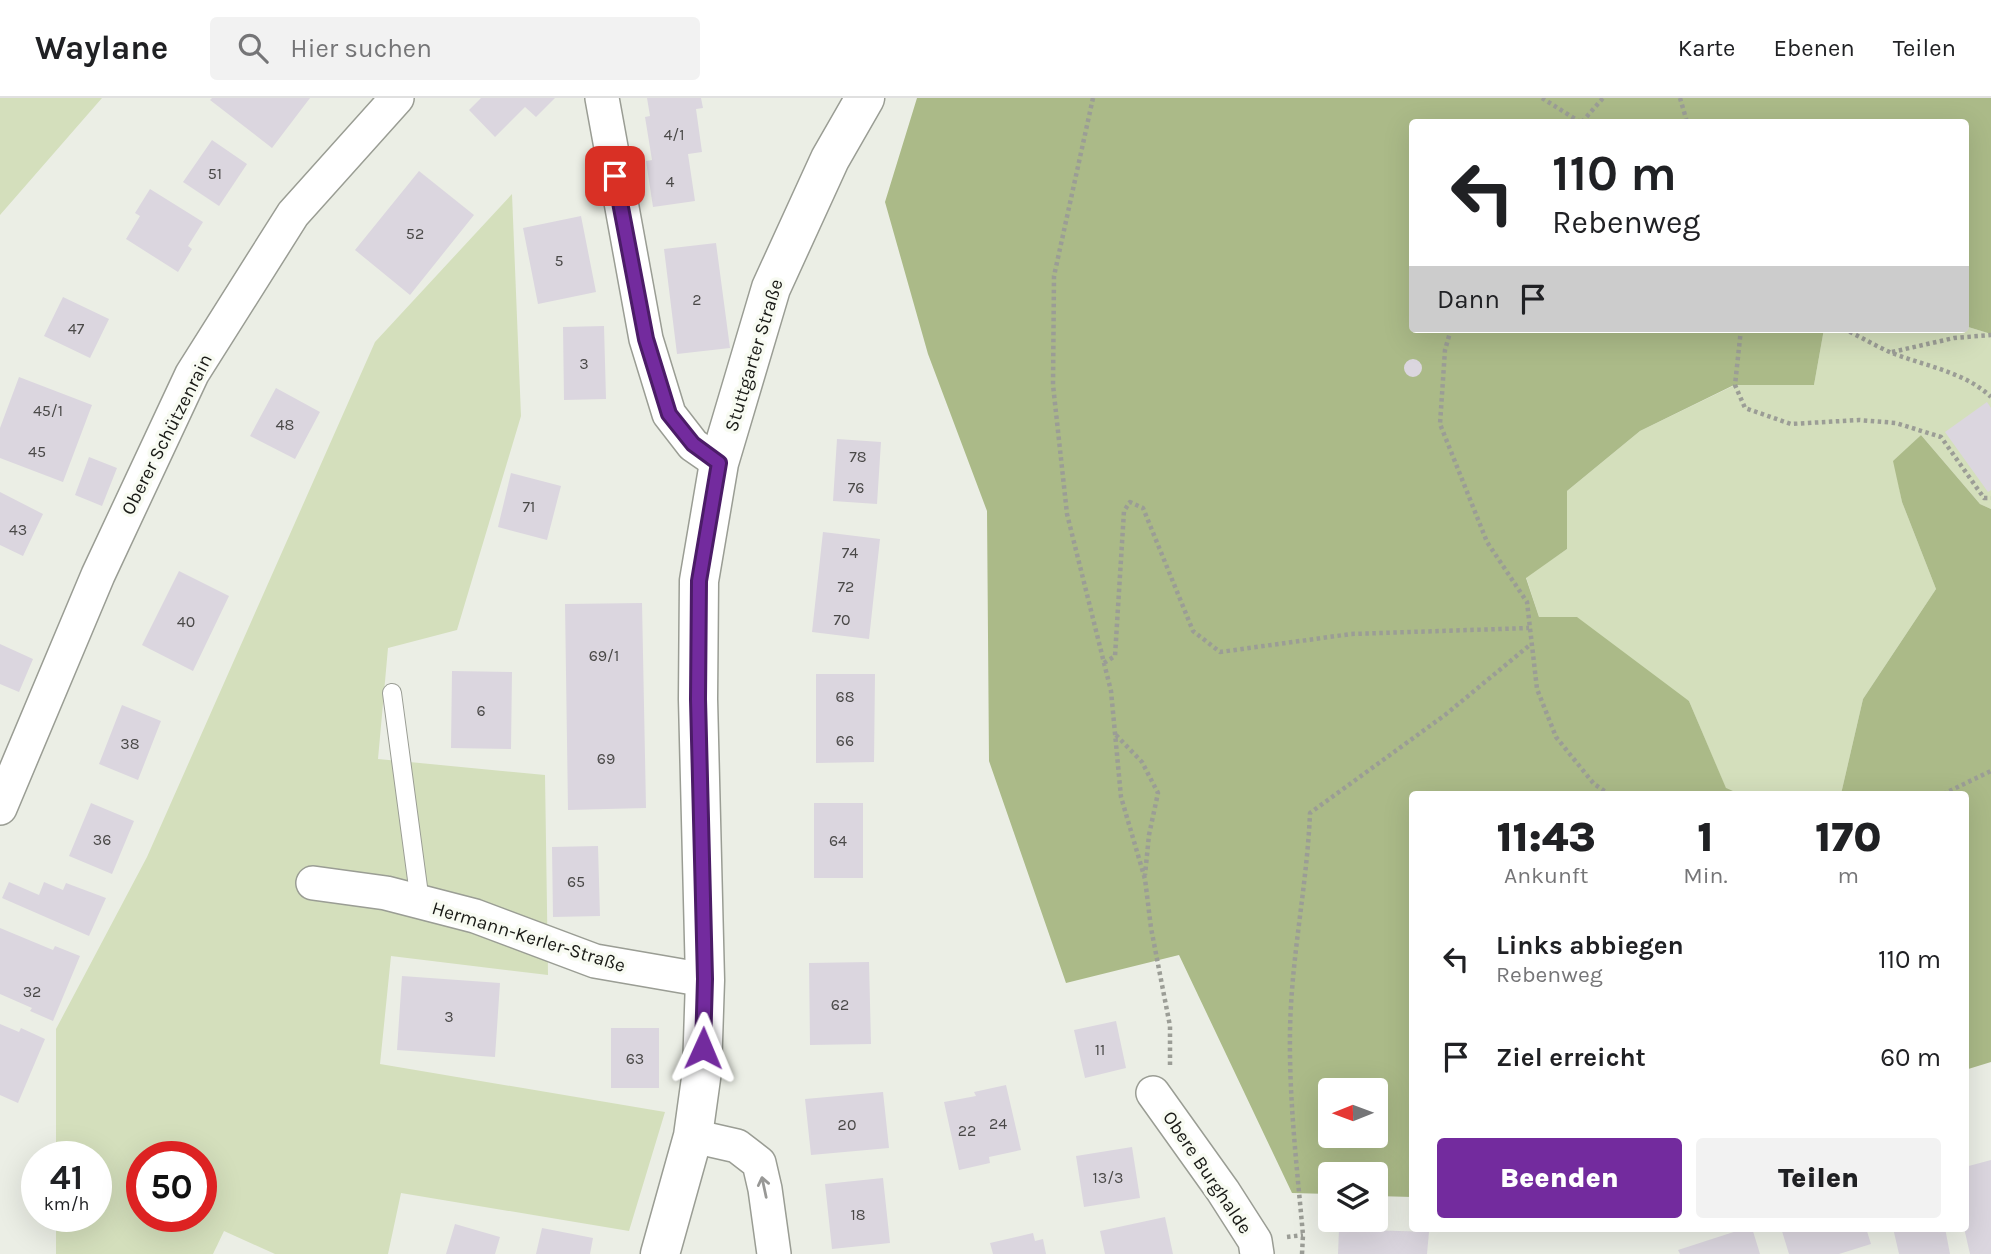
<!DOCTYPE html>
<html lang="de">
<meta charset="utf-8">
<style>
:root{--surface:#fff;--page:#f2f2f2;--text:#202124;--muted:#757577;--line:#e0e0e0;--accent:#732b9e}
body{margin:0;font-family:Karla,sans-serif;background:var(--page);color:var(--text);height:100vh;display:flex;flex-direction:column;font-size:26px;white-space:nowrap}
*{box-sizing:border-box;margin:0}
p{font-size:23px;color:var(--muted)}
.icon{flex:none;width:38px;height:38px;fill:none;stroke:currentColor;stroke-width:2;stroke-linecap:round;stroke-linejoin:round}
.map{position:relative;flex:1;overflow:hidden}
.drawer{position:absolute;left:1409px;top:693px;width:560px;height:441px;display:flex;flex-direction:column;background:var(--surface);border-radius:7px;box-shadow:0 7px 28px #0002}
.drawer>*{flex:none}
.banner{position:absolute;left:1409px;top:21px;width:560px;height:214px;border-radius:7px;box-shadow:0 7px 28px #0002;background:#fff;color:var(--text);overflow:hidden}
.needle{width:46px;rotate:269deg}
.buttons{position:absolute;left:1318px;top:980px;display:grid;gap:14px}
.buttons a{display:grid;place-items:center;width:70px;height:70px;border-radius:7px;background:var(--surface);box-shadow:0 7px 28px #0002;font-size:35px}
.speed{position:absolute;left:21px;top:1043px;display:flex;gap:14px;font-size:35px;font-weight:700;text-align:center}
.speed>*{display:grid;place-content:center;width:91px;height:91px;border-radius:50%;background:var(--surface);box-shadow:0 7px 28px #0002;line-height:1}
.speed small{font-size:18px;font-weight:400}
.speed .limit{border:10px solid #d22;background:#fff;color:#111}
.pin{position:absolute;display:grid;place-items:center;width:60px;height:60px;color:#fff;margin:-30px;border-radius:14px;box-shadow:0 4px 10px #0006}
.me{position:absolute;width:77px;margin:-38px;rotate:1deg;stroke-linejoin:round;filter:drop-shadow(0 0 5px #0008)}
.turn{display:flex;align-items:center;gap:24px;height:147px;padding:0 28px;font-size:32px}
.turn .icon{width:91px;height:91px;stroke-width:2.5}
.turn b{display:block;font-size:49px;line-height:60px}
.then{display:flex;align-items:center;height:66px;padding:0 28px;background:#0003;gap:14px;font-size:26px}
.eta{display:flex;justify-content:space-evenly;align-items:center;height:119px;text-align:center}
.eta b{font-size:42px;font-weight:800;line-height:49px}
.action{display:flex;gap:14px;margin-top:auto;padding:14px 28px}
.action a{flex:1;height:80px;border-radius:7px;background:var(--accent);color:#fff;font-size:28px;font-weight:800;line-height:80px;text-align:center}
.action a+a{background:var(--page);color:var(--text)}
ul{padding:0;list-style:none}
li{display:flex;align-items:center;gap:21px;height:98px;padding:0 28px}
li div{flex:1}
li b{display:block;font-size:26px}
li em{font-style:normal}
header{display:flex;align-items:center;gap:42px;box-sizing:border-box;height:98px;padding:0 35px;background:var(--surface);border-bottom:2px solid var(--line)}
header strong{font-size:33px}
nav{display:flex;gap:38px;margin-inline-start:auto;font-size:24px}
.search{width:490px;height:63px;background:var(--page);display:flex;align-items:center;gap:18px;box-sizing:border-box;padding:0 24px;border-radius:7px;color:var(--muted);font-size:26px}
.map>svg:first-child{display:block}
</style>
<header>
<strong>Waylane</strong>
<div class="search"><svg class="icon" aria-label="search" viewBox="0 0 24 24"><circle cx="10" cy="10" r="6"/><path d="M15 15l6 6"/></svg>Hier suchen</div>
<nav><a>Karte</a><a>Ebenen</a><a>Teilen</a></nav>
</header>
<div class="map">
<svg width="1991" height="1156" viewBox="0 0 1991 1156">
<rect width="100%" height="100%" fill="#ebeee5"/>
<path fill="#d4dfbc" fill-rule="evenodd" d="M0,0H102L0,117Z
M512,96L521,318L457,532L388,550L378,661L545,677L548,877L391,858L380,966L665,1014L629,1133L401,1095L388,1156H275L224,1133L213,1156H56V1118H96V1059H56V931L147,759L375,244ZM142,1059H201V1118H142Z
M1965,228L1991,236V411L1980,406L1921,337L1894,363L1902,404L1936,491L1863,601L1841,696H1740L1726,691L1689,603L1539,519L1526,479L1567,451V393L1640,333L1735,287H1814L1824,231H1965Z"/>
<path fill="#abba88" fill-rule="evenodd" d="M917,0H1991V236L1965,228V24H1412V231H1824L1814,287H1734L1640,333L1567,393V451L1526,480L1539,519H1577L1689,603L1726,690L1740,696H1412V1099L1376,1098V1076H1330V1096L1292,1095L1179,857L1066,885L989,663L987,413L928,256L885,104ZM1330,992H1376V1038H1330Z
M1921,337L1980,406L1991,411V964L1965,972V696H1841L1863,601L1936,491L1902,404L1893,363Z"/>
<path fill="#dbd6df" d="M212,0H310L272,50L210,2Z
M481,0H555L536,19L525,9L495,39L469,12Z
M647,0H701L703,10L696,11L702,54L688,56L695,103L653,109L646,63L652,62L645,19L650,18Z
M212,42L247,66L219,108L183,84Z
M419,73L474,117L410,197L355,152Z
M150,91L203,124L188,148L192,151L178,174L126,141L140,118L135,115Z
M581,118L596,194L538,206L523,130Z
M716,145L730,250L677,256L664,151Z
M63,199L109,221L90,260L44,238Z
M604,228L606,301L564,302L563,229Z
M1404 270a9 9 0 1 1 18 0a9 9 0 1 1-18 0Z
M19,279L92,307L63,384L0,360V330Z
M276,290L320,314L295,361L250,338Z
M1987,304L1991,310V392L1988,394L1945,334Z
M837,341L881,344L877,406L833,403Z
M89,359L117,370L102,408L75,397Z
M511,375L561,388L547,442L498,429Z
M0,394L43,416L23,458L0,447Z
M823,434L880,441L869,541L812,534Z
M179,473L229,498L193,573L142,547Z
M642,505L646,710L568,712L565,506Z
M0,546L33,561L19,594L0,586Z
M452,573L512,574L511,651L451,650Z
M816,576H875L874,664L816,665Z
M122,607L161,623L138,682L99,666Z
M91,705L134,723L112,776L69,758Z
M814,705H863V780H814Z
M598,748L600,818L553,819L552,749Z
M9,784L39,797L44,784L63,792L66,785L106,800L89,838L2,800Z
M0,830L53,852L55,848L80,858L53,923L30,913L32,910L0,896Z
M869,864L871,946L810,947L809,865Z
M402,878L500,885L495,959L397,952Z
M1116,923L1126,970L1085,980L1074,932Z
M0,926L19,934L21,930L45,941L18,1005L0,997Z
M611,930H659V990H611Z
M1006,987L1021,1052L989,1059L990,1065L959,1072L944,1004L976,998L974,994Z
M883,994L889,1050L811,1057L805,1001Z
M1132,1049L1140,1100L1084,1109L1076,1058Z
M1991,1062V1156H1970L1964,1130L1965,1069Z
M883,1080L890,1145L832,1151L825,1086Z
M1165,1119L1173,1156H1105L1100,1133Z
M455,1126L500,1139L495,1156H446Z
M542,1130L593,1140L590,1156H536Z
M1746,1130H1752L1760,1156H1680L1678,1152Z
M1781,1130H1866L1871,1146L1839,1156H1789Z
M1893,1130H1945L1950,1156H1899Z
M1339,1131L1429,1134L1427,1156H1338Z
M1033,1135L1035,1143L1043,1141L1046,1156H993L990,1145Z"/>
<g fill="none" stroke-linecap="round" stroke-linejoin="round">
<defs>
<path id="lane" d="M392,595L420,804"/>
<path id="street" d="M602,0L646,241L669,316L693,347L719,365
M0,710L98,477L192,276L293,116L397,0
M313,785L386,795L475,818L595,863L705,882
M1153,995L1223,1093L1255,1143L1257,1156
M693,1038L737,1048L759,1065L765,1091L774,1156"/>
<path id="secondary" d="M660,1156L693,1038L702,973L705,882L698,601L699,483L719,365L771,190L830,61L865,0"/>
</defs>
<use href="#lane" stroke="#9a9d94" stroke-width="20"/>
<use href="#street" stroke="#9a9d94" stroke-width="36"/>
<use href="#secondary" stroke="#9a9d94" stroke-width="41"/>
<path stroke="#9b9d96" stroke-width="4.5" stroke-dasharray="3.5 3.5" stroke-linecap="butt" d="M1093,0L1054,178L1053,287L1067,416L1111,593L1121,699L1145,781L1151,830L1170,928V967
M1542,0L1580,24
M1680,0L1687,24
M1582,24L1603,0
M1451,231L1445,252L1440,326L1487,444L1527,504L1537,591L1556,639L1594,686L1609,696
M1741,231L1735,287L1745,310L1791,326L1859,322L1896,325L1941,339L1984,400H1991
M1843,231C1860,238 1875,248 1892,255C1925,268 1965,274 1991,299
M1892,254L1954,240L1991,237
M1104,565L1115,558L1124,413L1130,404L1143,410L1193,533L1220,554L1351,536L1529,530
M1116,637L1142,664L1158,695L1149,737L1145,777
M1943,696L1991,673
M1287,1139L1303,1137
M1302,1156L1303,1137C1297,1070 1289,1002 1290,934C1291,860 1307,788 1310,715L1445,617L1531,546"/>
<use href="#lane" stroke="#fff" stroke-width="18"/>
<use href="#street" stroke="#fff" stroke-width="33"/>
<use href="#secondary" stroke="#fff" stroke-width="38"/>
</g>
<defs><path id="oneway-shaft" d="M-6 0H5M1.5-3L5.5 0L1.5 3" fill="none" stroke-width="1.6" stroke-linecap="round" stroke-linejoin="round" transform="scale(1.75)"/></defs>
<use stroke="#989896" href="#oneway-shaft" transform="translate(764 1089) rotate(-102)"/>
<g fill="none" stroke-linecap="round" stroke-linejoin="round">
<defs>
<path id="route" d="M615,78L646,241L669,316L693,346L719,365L699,483L698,601L705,881L703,950"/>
</defs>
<use href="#route" stroke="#4b1c67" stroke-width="18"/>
<use href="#route" stroke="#732b9e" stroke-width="12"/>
</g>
<g text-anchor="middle" stroke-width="7" stroke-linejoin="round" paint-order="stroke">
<g font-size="16" fill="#4a4948">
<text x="674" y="42">4/1</text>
<text x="215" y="81">51</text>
<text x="670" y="89">4</text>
<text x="415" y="141">52</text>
<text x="559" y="168">5</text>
<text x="697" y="207">2</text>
<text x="76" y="236">47</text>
<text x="584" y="271">3</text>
<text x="48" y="318">45/1</text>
<text x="285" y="332">48</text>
<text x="37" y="359">45</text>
<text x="858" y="364">78</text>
<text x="856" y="395">76</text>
<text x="529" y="414">71</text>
<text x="18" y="437">43</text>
<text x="850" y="460">74</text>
<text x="846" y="494">72</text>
<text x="842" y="527">70</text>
<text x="186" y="529">40</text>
<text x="604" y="563">69/1</text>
<text x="845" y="604">68</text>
<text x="481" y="618">6</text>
<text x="845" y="648">66</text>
<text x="130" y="651">38</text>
<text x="606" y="666">69</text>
<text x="102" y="747">36</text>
<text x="838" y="748">64</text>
<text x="576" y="789">65</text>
<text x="32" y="899">32</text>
<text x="840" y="912">62</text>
<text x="449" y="924">3</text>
<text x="1100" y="957">11</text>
<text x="635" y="966">63</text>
<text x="998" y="1031">24</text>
<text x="847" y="1032">20</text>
<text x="967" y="1038">22</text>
<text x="1108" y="1085">13/3</text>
<text x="858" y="1122">18</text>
</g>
<g font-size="19" fill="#191a16" stroke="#f8fbf2">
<text transform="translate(753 257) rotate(-73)" y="7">Stuttgarter Straße</text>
<text transform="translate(166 336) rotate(-63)" y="7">Oberer Schützenrain</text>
<text transform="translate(529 838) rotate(17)" y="7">Hermann-Kerler-Straße</text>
<text transform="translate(1208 1074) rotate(56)" y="7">Obere Burghalde</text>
</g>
</g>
</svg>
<div class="buttons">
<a><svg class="needle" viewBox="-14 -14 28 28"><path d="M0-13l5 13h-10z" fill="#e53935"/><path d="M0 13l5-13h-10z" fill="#757577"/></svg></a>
<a><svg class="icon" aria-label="layers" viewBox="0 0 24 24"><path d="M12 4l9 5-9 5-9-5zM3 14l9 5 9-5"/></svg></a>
</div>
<div class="speed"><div>41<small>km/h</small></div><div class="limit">50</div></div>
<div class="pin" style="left:615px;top:78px;background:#d93025"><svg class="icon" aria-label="arrive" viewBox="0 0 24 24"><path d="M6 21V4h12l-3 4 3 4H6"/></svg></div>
<svg class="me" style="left:703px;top:950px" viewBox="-20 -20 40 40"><path d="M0-17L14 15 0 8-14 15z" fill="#732b9e" stroke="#fff" stroke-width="4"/></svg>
<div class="banner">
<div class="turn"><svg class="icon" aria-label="left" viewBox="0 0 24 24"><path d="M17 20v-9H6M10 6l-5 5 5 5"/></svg><div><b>110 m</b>Rebenweg</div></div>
<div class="then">Dann<svg class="icon" aria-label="arrive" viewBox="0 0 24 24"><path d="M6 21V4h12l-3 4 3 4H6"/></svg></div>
</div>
<section class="drawer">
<div class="eta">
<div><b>11:43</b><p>Ankunft</p></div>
<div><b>1</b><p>Min.</p></div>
<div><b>170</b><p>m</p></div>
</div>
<ul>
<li><svg class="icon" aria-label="left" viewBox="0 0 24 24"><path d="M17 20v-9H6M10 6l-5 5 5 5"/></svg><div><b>Links abbiegen</b><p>Rebenweg</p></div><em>110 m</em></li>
<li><svg class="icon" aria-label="arrive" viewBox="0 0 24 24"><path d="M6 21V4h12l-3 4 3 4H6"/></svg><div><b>Ziel erreicht</b></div><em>60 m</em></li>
</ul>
<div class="action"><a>Beenden</a><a>Teilen</a></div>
</section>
</div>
